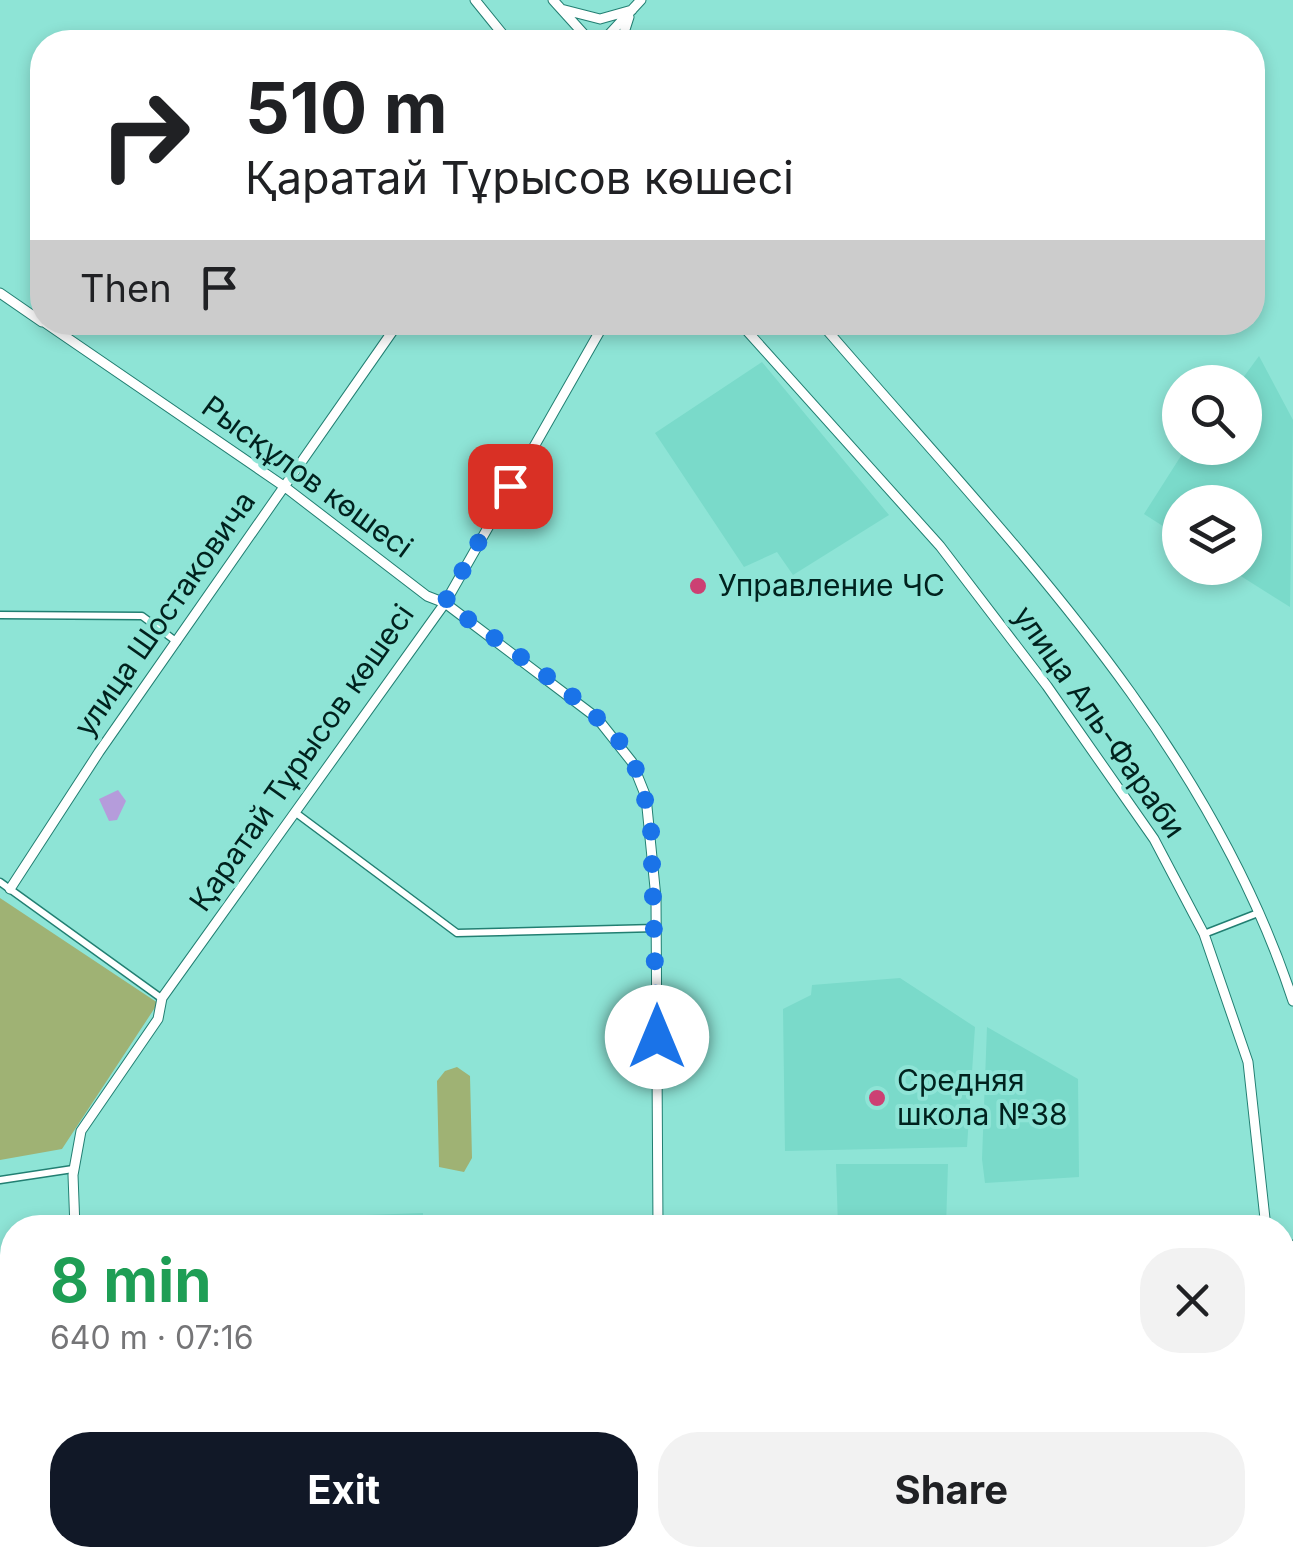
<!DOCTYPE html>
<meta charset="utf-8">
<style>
:root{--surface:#fff;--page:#f2f2f2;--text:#202124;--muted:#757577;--accent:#111827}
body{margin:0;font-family:Inter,sans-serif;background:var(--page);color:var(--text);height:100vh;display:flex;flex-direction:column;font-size:38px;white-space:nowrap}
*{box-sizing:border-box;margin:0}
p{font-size:32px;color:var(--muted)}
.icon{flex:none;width:55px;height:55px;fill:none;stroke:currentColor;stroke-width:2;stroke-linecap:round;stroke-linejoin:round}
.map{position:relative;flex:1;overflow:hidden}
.details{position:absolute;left:0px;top:1215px;width:1295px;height:352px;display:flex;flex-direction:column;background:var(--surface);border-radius:40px 40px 0 0;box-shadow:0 5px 15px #0003}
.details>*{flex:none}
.top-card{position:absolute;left:30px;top:30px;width:1235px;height:305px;border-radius:40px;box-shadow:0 5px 15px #0003;background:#fff;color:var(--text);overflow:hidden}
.controls{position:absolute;left:1162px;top:365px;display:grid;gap:20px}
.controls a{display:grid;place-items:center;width:100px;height:100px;border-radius:50%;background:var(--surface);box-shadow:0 5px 15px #0003;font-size:50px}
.pin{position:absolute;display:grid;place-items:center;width:85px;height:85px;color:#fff;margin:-42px;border-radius:20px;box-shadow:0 5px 15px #0006}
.me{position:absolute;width:110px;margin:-55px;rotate:0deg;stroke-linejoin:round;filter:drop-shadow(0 0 8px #0008)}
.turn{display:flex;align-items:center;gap:35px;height:210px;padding:0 50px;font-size:45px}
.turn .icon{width:130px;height:130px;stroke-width:2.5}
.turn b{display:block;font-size:70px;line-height:85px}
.then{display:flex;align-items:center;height:95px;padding:0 50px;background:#0003;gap:20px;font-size:38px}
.round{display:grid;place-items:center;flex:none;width:105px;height:105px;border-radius:40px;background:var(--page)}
.head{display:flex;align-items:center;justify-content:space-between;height:170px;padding:0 50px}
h1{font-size:60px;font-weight:700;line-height:75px;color:#1e9e55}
.button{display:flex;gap:20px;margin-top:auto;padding:20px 50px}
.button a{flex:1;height:115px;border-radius:40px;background:var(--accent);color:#fff;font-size:40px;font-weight:700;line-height:115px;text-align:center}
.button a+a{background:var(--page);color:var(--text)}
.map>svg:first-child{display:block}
</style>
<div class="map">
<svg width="1293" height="1566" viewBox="0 0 1293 1566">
<rect width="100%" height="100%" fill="#8ee4d6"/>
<path fill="#7adaca" d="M1259,356L1293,420L1290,607L1228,568H1245V502H1180V537L1144,514L1186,448H1245V382H1240Z
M762,362L889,515L793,575L777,552L744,567L655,433Z
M900,978L975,1027L967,1147L785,1151L783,1009L811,995L812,985Z
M987,1027L1078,1079L1079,1177L985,1183L982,1159Z
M836,1164H948L946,1227H838Z
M423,1213V1228L310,1227L309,1217Z"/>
<path fill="#9fb274" d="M0,898L158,1003L62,1149L0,1160Z
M457,1067L470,1076L472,1158L464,1172L439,1167L437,1081L445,1071Z
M2,1546H12V1555L68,1556L69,1566H4Z
M162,1555H211L204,1566H163Z"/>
<path fill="#96aa67" d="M298,1555H382V1566H280L298,1563Z"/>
<path fill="#b59cdb" d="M118,790L126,801L117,820L109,821L99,799Z"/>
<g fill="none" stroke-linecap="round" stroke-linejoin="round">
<defs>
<path id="street" d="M0,615L142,616L177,642
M296,813L457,933L656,928
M0,882L161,998
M1204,934L1258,913
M0,1180L73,1169
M1282,1246L1293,1244
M0,1422H12"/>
<path id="secondary" d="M475,0L509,42
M553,0L591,42
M561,9L600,19L632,10
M602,42L641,0
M621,42L629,17
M0,293L42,322
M44,322L285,487L427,596L445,603L597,718L632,762L646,797L656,898L658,1228
M739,322L940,546L1047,686L1154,839L1204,934L1248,1062L1266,1228
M820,322C1000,532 1205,732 1293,1001
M10,889L99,752L399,322
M75,1228L73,1175L81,1131L158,1019L162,998L445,603L605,322
M1282,1350H1293
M1282,1380L1287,1390L1293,1461
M1282,1504L1293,1457
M91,1555V1566
M667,1555L668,1566
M1212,1561L1255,1566"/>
<path id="primary" d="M1282,1551L1293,1549
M1149,1566L1243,1555"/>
</defs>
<use href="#street" stroke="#227f72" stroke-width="9"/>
<use href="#secondary" stroke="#227f72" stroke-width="11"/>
<use href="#primary" stroke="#227f72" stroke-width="11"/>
<use href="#street" stroke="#fff" stroke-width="6"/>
<use href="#secondary" stroke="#fff" stroke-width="9"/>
<use href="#primary" stroke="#fff" stroke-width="9"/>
</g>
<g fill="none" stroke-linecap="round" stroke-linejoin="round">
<path stroke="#1a73e8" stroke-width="18" stroke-dasharray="0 32.4" d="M510,486L445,602C492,639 610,712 633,762C642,783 647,806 651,829L657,1037"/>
</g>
<g fill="#cc4073" stroke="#8ee4d6" stroke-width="4">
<circle cx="698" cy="586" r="10"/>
<circle cx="877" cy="1098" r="10"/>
</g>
<g text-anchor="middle" stroke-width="8" stroke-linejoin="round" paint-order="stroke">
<g font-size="30" fill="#00221e" stroke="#8ee4d6">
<text transform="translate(307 477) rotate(36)" y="10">Рысқұлов көшесі</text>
<text transform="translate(165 614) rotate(-55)" y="10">улица Шостаковича</text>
<text transform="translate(1099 722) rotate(55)" y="10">улица Аль-Фараби</text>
<text transform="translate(302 758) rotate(-55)" y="10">Қаратай Тұрысов көшесі</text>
</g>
<g font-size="30" fill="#00221e" stroke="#8ee4d6" text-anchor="start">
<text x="718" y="596">Управление ЧС</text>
<text x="897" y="1091">Средняя<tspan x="897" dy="34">школа №38</tspan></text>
</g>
</g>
</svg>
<div class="controls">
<a><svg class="icon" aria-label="search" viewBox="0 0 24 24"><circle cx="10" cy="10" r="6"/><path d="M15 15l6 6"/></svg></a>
<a><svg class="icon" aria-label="layers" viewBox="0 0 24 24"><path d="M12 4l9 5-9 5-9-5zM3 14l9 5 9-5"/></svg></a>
</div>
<div class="pin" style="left:510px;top:486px;background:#d93025"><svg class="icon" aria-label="arrive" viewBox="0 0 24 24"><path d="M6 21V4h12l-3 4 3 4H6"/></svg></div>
<svg class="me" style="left:657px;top:1037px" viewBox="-20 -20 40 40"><circle r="19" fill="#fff"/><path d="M0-13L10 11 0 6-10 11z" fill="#1a73e8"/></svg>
<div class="top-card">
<div class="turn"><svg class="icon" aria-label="right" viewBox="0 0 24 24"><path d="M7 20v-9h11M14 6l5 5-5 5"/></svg><div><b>510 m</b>Қаратай Тұрысов көшесі</div></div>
<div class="then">Then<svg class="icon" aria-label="arrive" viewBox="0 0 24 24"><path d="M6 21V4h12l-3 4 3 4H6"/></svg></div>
</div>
<section class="details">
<div class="head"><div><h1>8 min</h1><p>640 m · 07:16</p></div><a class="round"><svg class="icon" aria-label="close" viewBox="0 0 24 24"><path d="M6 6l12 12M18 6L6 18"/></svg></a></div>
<div class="button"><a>Exit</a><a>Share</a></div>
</section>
</div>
